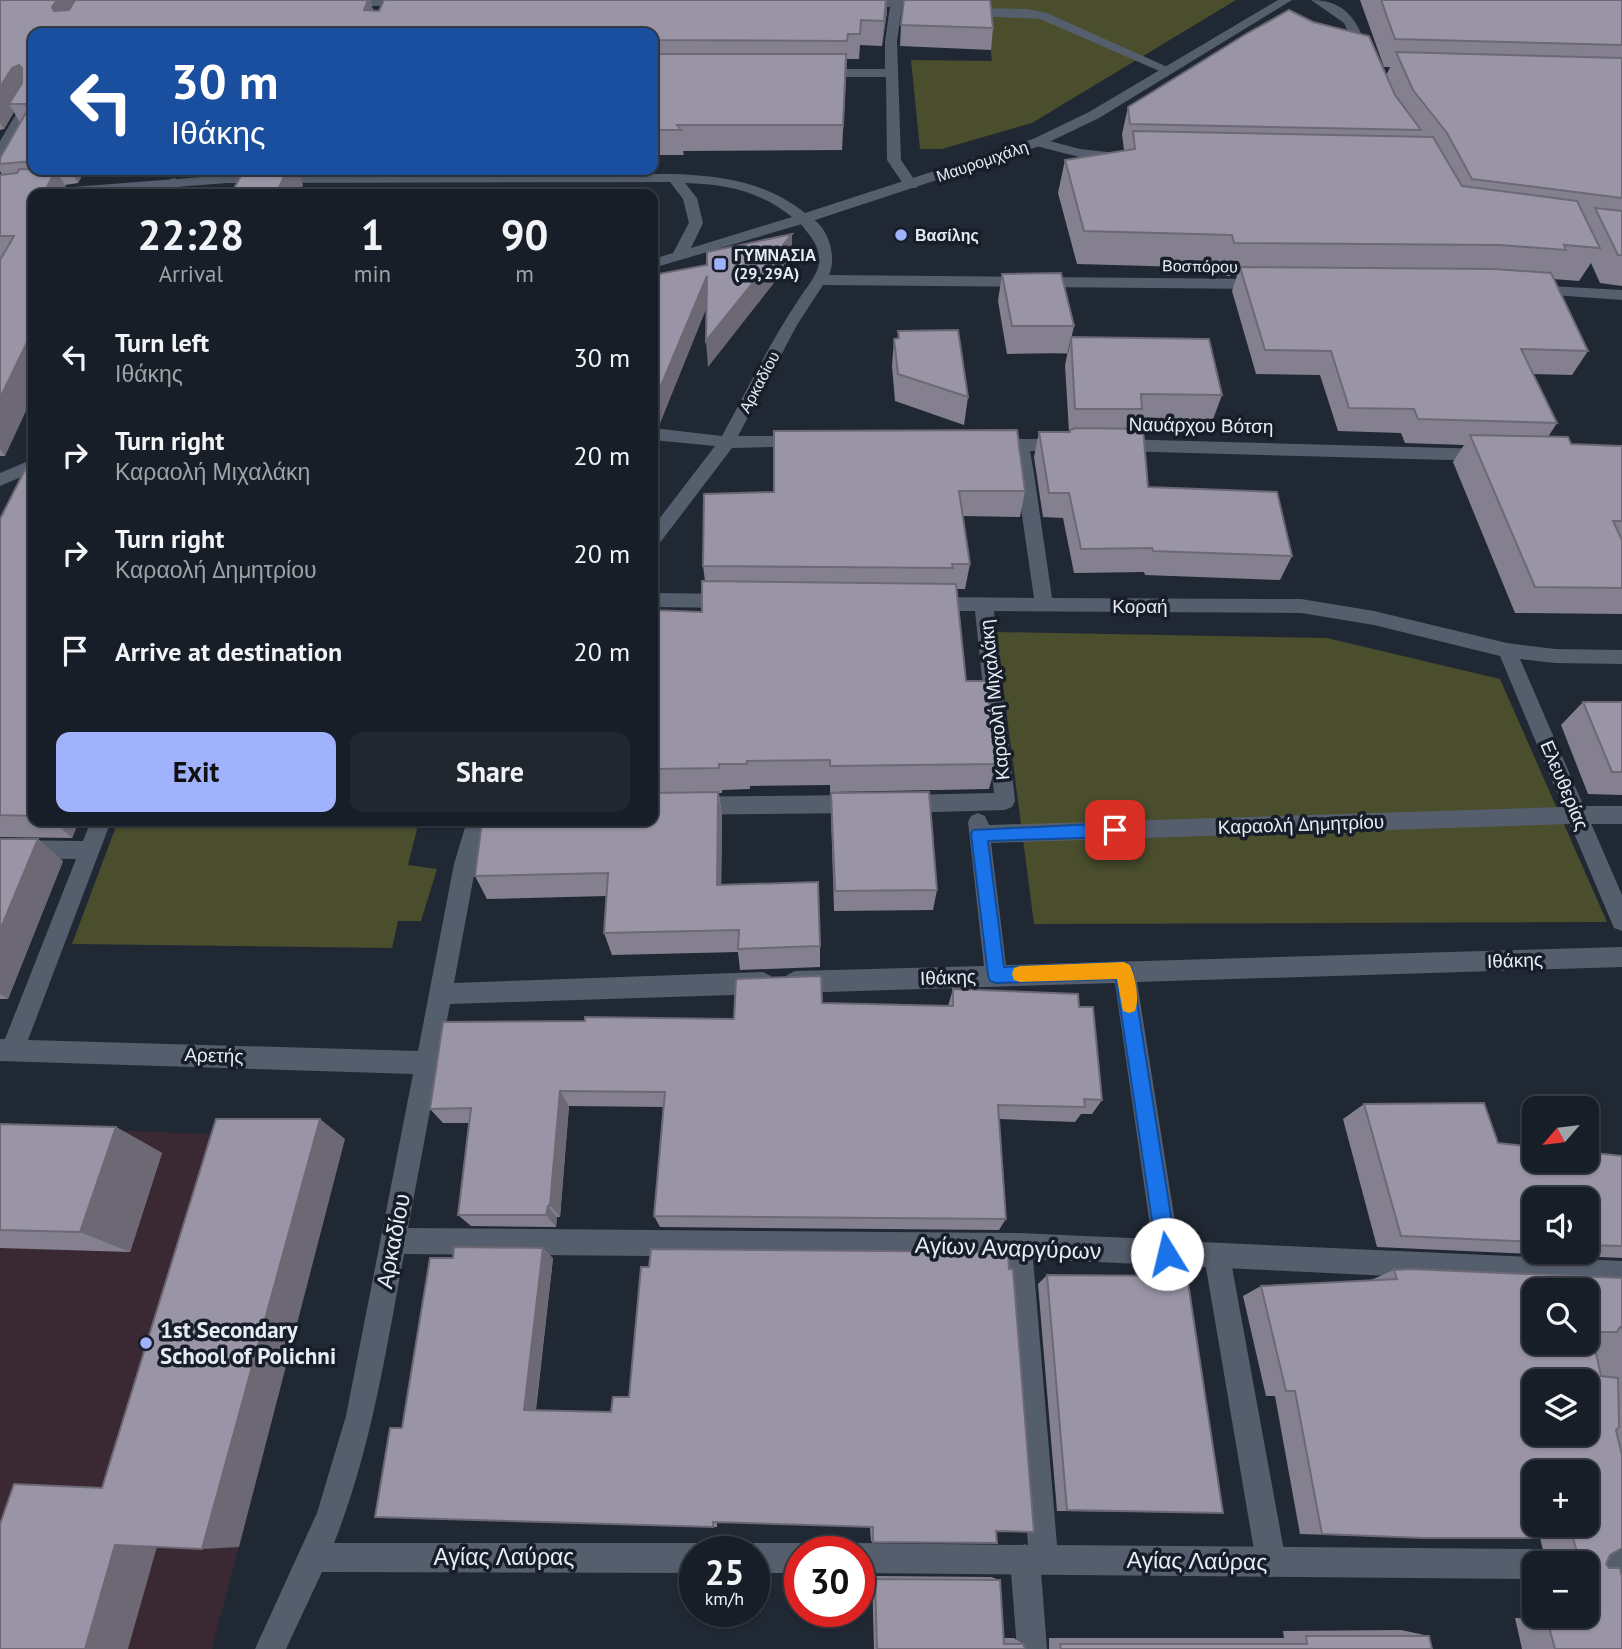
<!DOCTYPE html>
<meta charset="utf-8">
<style>
:root{--surface:#181e27;--page:#21272f;--text:#f1f3f6;--muted:#9fa2a7;--line:#363c44;--accent:#a1b2fd}
body{margin:0;font-family:"PT Sans",sans-serif;background:var(--page);color:var(--text);height:100vh;display:flex;flex-direction:column;font-size:26px;white-space:nowrap}
*{box-sizing:border-box;margin:0}
p{font-size:23px;color:var(--muted)}
.icon{flex:none;width:38px;height:38px;fill:none;stroke:currentColor;stroke-width:2;stroke-linecap:round;stroke-linejoin:round}
.map{position:relative;flex:1;overflow:hidden}
.panel{position:absolute;left:28px;top:189px;width:630px;height:637px;display:flex;flex-direction:column;background:var(--surface);border-radius:14px;box-shadow:0 2px 5px #0004,0 0 0 2px var(--line)}
.panel>*{flex:none}
.top-card{position:absolute;left:28px;top:28px;width:630px;height:147px;border-radius:14px;box-shadow:0 2px 5px #0004,0 0 0 2px var(--line);background:#1a4fa0;color:#fff;overflow:hidden}
.needle{width:46px;rotate:242deg}
.fabs{position:absolute;left:1522px;top:1096px;display:grid;gap:14px}
.fabs a{display:grid;place-items:center;width:77px;height:77px;border-radius:14px;background:var(--surface);box-shadow:0 2px 5px #0004,0 0 0 2px var(--line);font-size:35px}
.speed{position:absolute;left:679px;top:1536px;display:flex;gap:14px;font-size:35px;font-weight:700;text-align:center}
.speed>*{display:grid;place-content:center;width:91px;height:91px;border-radius:50%;background:var(--surface);box-shadow:0 2px 5px #0004,0 0 0 2px var(--line);line-height:1}
.speed small{font-size:18px;font-weight:400}
.speed .limit{border:10px solid #d22;background:#fff;color:#111}
.pin{position:absolute;display:grid;place-items:center;width:60px;height:60px;color:#fff;margin:-30px;border-radius:14px;box-shadow:0 4px 10px #0006}
.me{position:absolute;width:77px;margin:-38px;rotate:351deg;stroke-linejoin:round;filter:drop-shadow(0 0 5px #0008)}
.turn{display:flex;align-items:center;gap:24px;height:147px;padding:0 28px;font-size:32px}
.turn .icon{width:91px;height:91px;stroke-width:2.5}
.turn b{display:block;font-size:49px;line-height:60px}
.eta{display:flex;justify-content:space-evenly;align-items:center;height:119px;text-align:center}
.eta b{font-size:42px;font-weight:700;line-height:49px}
.primary-button{display:flex;gap:14px;margin-top:auto;padding:14px 28px}
.primary-button a{flex:1;height:80px;border-radius:14px;background:var(--accent);color:#111;font-size:28px;font-weight:700;line-height:80px;text-align:center}
.primary-button a+a{background:var(--page);color:var(--text)}
ul{padding:0;list-style:none}
li{display:flex;align-items:center;gap:21px;height:98px;padding:0 28px}
li div{flex:1}
li b{display:block;font-size:26px}
li em{font-style:normal}
.map>svg:first-child{display:block}
</style>
<div class="map">
<svg width="1622" height="1649" viewBox="0 0 1622 1649">
<rect width="100%" height="100%" fill="#202834"/>
<path fill="#3a2933" d="M0,1126L345,1139L212,1649H0Z"/>
<path fill="#4a4e2d" d="M962,0H1236L1032,123L942,149H920L911,60L992,61L987,23Z
M303,190L654,193L655,234L653,237V194H301Z
M996,632L1327,638L1500,679L1607,922L1034,924Z
M118,821H419L408,865L437,869L421,921H398L392,948L72,944Z"/>
<g fill="none" stroke-linecap="round" stroke-linejoin="round">
<path fill="#555e6c" fill-rule="evenodd" d="M1021,439L1029,445L1034,474L1025,480L1016,474L1013,445Z
M1577,806H1622V824H1577L1570,821L1567,815L1570,809Z
M1217,1243L1226,1247L1230,1256L1286,1562L1281,1572L1271,1577L1261,1572L1256,1562L1204,1256L1208,1247Z
M1025,1544L1035,1549L1040,1559L1047,1649H1017L1010,1559L1015,1549Z"/>
<path fill="#555e6c" fill-rule="evenodd" d="M337,0H416L417,2L411,6H342L338,5Z
M856,0H903L897,41L901,160L918,185L916,188H906L887,160L886,77H819L813,73L819,69H885V41L890,7H860L856,6Z
M1311,0C1350,0 1358,25 1371,56L1369,59H1361L1344,23Z
M964,8L1027,9L1047,13L1174,70L1168,74L1164,73L1040,19L960,15L958,12Z
M33,93V108L7,152L0,156V141L28,94Z
M1038,138L1080,149L1125,154L1132,158C1117,170 1053,150 1033,145V139Z
M175,178L182,182L175,194H161L170,179Z
M804,215C827,221 838,255 829,275L1262,279L1270,284L1262,289L823,285L797,325L738,436H801L809,442L807,446L732,448L659,544L653,545V527L715,446L653,440V428L722,436C747,390 770,342 799,299C806,288 819,274 819,261C820,243 806,232 797,219Z
M1532,285L1622,290V300L1527,293L1524,290L1527,287Z
M991,439H1064L1072,445L1064,451H991L983,445Z
M1117,439L1487,449L1495,455L1487,461L1117,451L1109,445Z
M1025,468L1034,474L1052,598L1301,599L1374,611L1507,643L1555,649L1622,650V664L1555,663L1520,659L1622,895V931L1614,928L1570,824L991,843L1006,965L1622,947V967L1137,982L1178,1241L1622,1261V1287L1033,1259L1057,1545L1535,1549L1545,1554L1549,1563H1535V1579L859,1573V1552H847L849,1548L859,1543L1028,1545L1007,1259L404,1254C386,1351 371,1450 334,1543H695L705,1548L707,1552H695V1573L322,1572L286,1649H255L317,1513L346,1416L413,1074L0,1061V1039H5L76,859L0,858V840L83,841L91,821H111L28,1040L418,1051L454,864L467,821H487L476,864L454,983L763,972L771,976L774,983L771,990L763,994L450,1004L408,1228L1019,1233L1152,1239L1115,983L795,993L787,989L784,982L787,975L795,971L984,966L968,822L971,816L978,813L985,816L989,825L1563,807L1500,656L1374,625L1301,613L994,611L1015,801L1012,807L1005,810L903,813L896,810L893,804L896,798L903,795L994,793L975,611H931L924,609L922,604L924,599L931,597L1034,598L1016,474Z
M653,593L731,594L738,596L740,601L738,606L731,608L653,607Z
M857,795L864,798L867,804L864,810L857,813L653,815V797Z
M754,1543H800L810,1548L812,1552H800V1573H754V1552H742L744,1548Z
M1587,1549L1622,1550V1580L1587,1579V1563H1573L1577,1554Z"/>
<path fill="#555e6c" fill-rule="evenodd" d="M1278,0H1292L1099,118L1043,145L809,222L653,268V259L673,253L689,223L683,199L670,182L227,183L86,194H33V198L28,194L35,190L227,175L674,174C723,176 766,182 805,213L1033,139L1089,112ZM685,183C725,184 760,191 792,217L691,248L703,223L697,198Z
M33,459V472L0,486V473Z"/>
</g>
<path fill="#84808f" fill-rule="evenodd" d="M0,0H370L373,10L887,11L882,46L860,45L859,59H847L842,150L683,151L684,155H653V33H33V170H85L78,183L65,185L70,194H43L5,456H0V175H2L0,171V158L20,123L14,112L4,129L0,130Z
M1360,0H1622V286L1600,283L1591,263L1579,281L1553,279L1588,351L1572,375L1533,374L1557,423L1548,437L1571,444L1622,446V614L1515,613L1453,462L1464,445L1405,443L1401,433L1338,431L1320,375L1256,374L1232,291L1237,276H1223L1221,268L1077,264L1058,193L1065,160L1124,150L1122,134L1128,107L1386,76L1390,67H1384Z
M901,25L993,28L991,50L900,46Z
M244,170H310L309,172H298L303,185L299,194H231Z
M1002,274L1074,326L1068,353L1007,354L998,301Z
M898,331L968,397L964,425L895,401L892,366L894,339L898,338Z
M1071,337L1222,395L1212,422L1139,421L1136,429L1148,487L1292,556L1280,580L1145,575L1144,572L1074,573L1063,518L1043,517L1034,457L1039,432H1069L1065,365Z
M774,431L1025,491L1020,517L963,516L970,564L965,589H956L966,681L996,764L989,789L830,792V785L750,786V789L722,790V793H719L722,817L721,885L820,946V967L740,970L738,952L612,955L604,933L607,896L487,899L475,876L653,821V610L702,612L705,581L703,566L774,492Z
M33,454V821H79L72,838L0,837V519Z
M1583,702H1622V795L1588,794L1561,725Z
M831,793L937,890L933,910L834,911L831,815Z
M0,839H38L63,861L8,999H0Z
M953,989L1079,1007L1102,1100L1092,1114H1081L1075,1122L999,1119L1006,1219L999,1230L660,1227L654,1216L663,1107L569,1106L560,1217H557L556,1227L471,1226L458,1215L469,1123H443L430,1109L585,1021L734,1019L822,1003L948,1006Z
M1364,1104L1498,1143L1622,1156V1258L1377,1247L1343,1119ZM1535,1199H1587V1251H1535Z
M0,1124L116,1127L162,1153L130,1252L0,1248Z
M453,1258H553L536,1410L996,1531L873,1542L871,1541L870,1527L717,1522V1527H713L402,1428Z
M1394,1270L1622,1278V1548L1610,1555L1606,1564L1608,1567L1620,1568L1622,1649H1522L1515,1618L1559,1620L1558,1615H1587V1563H1550L1551,1562L1543,1550L1540,1538H1423L1300,1534L1275,1396H1266L1243,1296L1261,1286L1371,1280Z
M1047,1275L1223,1513L1057,1511L1038,1284Z
M872,1576L991,1577L1000,1580L1004,1638H1014L1023,1644L1025,1649H874Z
M1401,1630L1429,1636L1432,1649H1049V1638H1284L1283,1631Z"/>
<path fill="#6c6874" d="M57,0H86L65,32L52,7Z
M368,0H370L376,21L364,10Z
M886,0H887V11L882,46L884,21Z
M846,54V79L842,150L843,125Z
M19,65L32,90L9,104L14,112L4,129L0,123V87L12,68Z
M56,170L70,194H43Z
M71,170H85L78,183Z
M287,170H297L303,185L299,194H276Z
M792,234V260L708,367L706,341Z
M707,276L709,302L659,426L653,427V401Z
M33,330V396L5,456L0,449V398Z
M718,792L722,817L721,908L717,885Z
M53,821H79L72,838Z
M38,839L63,861L8,999L0,994V930Z
M560,1091L569,1106L560,1217L550,1205Z
M320,1119L345,1139L239,1547L202,1549Z
M116,1127L162,1153L130,1252L80,1232Z
M548,1206L557,1217L556,1227L546,1215Z
M543,1248L553,1258L535,1414L524,1410Z
M158,1543L128,1649H85L115,1545Z"/>
<path fill="#9a95a6" stroke="#6c6874" stroke-width="2" fill-rule="evenodd" d="M0,0H57L52,7L54,11L69,10L75,0H368L364,10L379,11L384,0H886L884,21L861,20L860,34H848L847,41L653,40V33H33V161L0,164V158L31,104H9L22,83V68L19,65L12,68L0,87Z
M904,0H990L993,28L901,25Z
M1381,0H1622V45L1395,39Z
M1289,10L1313,22L1369,36L1395,95L1421,130L1130,124L1128,107L1246,34Z
M1396,52L1622,58V198L1472,179L1447,133L1413,90Z
M653,54H846L843,125H677L681,130H653Z
M1133,131L1433,137L1462,186L1577,201L1600,248L1564,245L1566,250L1499,245L1234,243L1232,235L1084,231L1065,160L1135,149Z
M19,169L56,170L43,194H33V330L0,398V260L14,236H0V175L17,173Z
M244,170H287L276,194H231Z
M1595,208L1622,211V255H1618Z
M792,234L706,341L707,276L655,400L653,401V275L707,265V252Z
M1240,267L1494,269L1551,273L1588,351L1521,349L1557,423L1418,419L1414,409L1349,408L1331,351L1265,350Z
M1061,273L1074,326H1012L1002,274Z
M958,330L968,397L898,374L894,339L899,338L898,331Z
M1071,337L1209,339L1222,395L1141,394L1142,409H1075Z
M1076,428L1143,429L1148,487L1277,492L1292,556L1153,551L1152,548L1081,549L1069,493H1049L1039,432H1070V430Z
M1017,430L1025,491H959L970,564H952L953,568L703,566L704,494L774,492V431Z
M1470,435L1568,437L1571,444L1622,446V521H1613L1622,540V588L1535,587Z
M33,454V816L0,815V519Z
M702,581L956,584L966,681H987L996,764L830,766V760L747,761V764H719V768L653,769V610L702,612Z
M1583,702H1622V772H1612Z
M718,792L717,885L818,882L820,946L738,949L739,930L604,933L608,873L475,876L482,821H653V793Z
M929,792L937,890L835,891L831,793Z
M0,839H38L0,930Z
M821,976L822,1003L953,1006V989L1078,994L1079,1007H1093L1102,1100L1084,1099L1085,1107L998,1105L1006,1219L654,1216L665,1092L560,1091L550,1205L548,1206L546,1215H458L471,1108L430,1109L443,1022L585,1021V1017L734,1019L736,979Z
M1484,1103L1498,1143L1535,1147V1160H1587V1152L1622,1156V1246L1587,1245V1199H1535V1242L1401,1236L1364,1104Z
M216,1119H320L202,1549L115,1545L85,1649H0V1524L14,1484L102,1488Z
M0,1124L116,1127L80,1232L0,1230Z
M454,1247L543,1248L524,1410L611,1412L613,1397H629L641,1267H649L651,1249L1008,1252L1009,1269H1013L1034,1532L996,1531L997,1543L873,1542V1527L713,1522V1527L375,1517L390,1428H402L430,1258H453Z
M1410,1269L1622,1278V1328L1620,1327L1617,1332H1595L1592,1335L1601,1376L1618,1378L1619,1427L1616,1430L1622,1455V1548L1610,1555L1606,1564L1609,1568H1620L1622,1577V1649H1555L1548,1623L1595,1625L1587,1595V1563H1585L1577,1552L1573,1538H1423L1322,1534L1295,1391H1286L1261,1286L1397,1279L1394,1270ZM1535,1290H1587V1342H1535ZM1535,1381H1587V1433H1535ZM1535,1472H1587V1524H1535Z
M1047,1275L1187,1276L1223,1513L1067,1510Z
M875,1579L1000,1580L1004,1644H1023L1025,1649H877Z
M1306,1636H1429L1432,1649H1061L1060,1644H1307Z"/>
<path fill="#1a73e8" stroke="#114b97" stroke-width="2" d="M1115,823L1121,825L1123,830L1121,835L1115,837L988,841L1004,967L1124,962L1130,965L1132,970L1177,1254L1174,1260L1167,1263L1160,1260L1157,1254L1116,979L996,983L990,981L988,975L971,834L973,830Z"/>
<path fill="#f59e0b" d="M1124,962L1130,965C1135,976 1140,999 1135,1011L1129,1013L1123,1011L1117,979L1020,982L1014,980L1012,974L1014,968L1020,966Z"/>
<g fill="#a1b2fd" stroke="#171e2a" stroke-width="2.5">
<circle cx="901" cy="235" r="7"/>
<rect x="713" y="257" width="14" height="14" rx="3.5"/>
<circle cx="146" cy="1343" r="7"/>
</g>
<g text-anchor="middle" stroke-width="7" stroke-linejoin="round" paint-order="stroke">
<g font-size="16" fill="#e6ebf4" stroke="#171e2a">
<text transform="translate(982 161) rotate(-19)" y="6">Μαυρομιχάλη</text>
<text transform="translate(1200 266) rotate(1)" y="6">Βοσπόρου</text>
<text transform="translate(759 382) rotate(-62)" y="6">Αρκαδίου</text>
</g>
<g font-size="16" font-weight="bold" fill="#e6ebf4" stroke="#171e2a" text-anchor="start">
<text x="915" y="241">Βασίλης</text>
<text x="734" y="261">ΓΥΜΝΑΣΙΑ<tspan x="734" dy="18">(29, 29Α)</tspan></text>
</g>
<g font-size="19" fill="#e6ebf4" stroke="#171e2a">
<text transform="translate(1201 425) rotate(1)" y="7">Ναυάρχου Βότση</text>
<text x="1140" y="613">Κοραή</text>
<text transform="translate(994 700) rotate(-96)" y="7">Καραολή Μιχαλάκη</text>
<text transform="translate(1565 785) rotate(67)" y="7">Ελευθερίας</text>
<text transform="translate(1301 824) rotate(-2)" y="7">Καραολή Δημητρίου</text>
<text transform="translate(1515 960) rotate(-2)" y="7">Ιθάκης</text>
<text transform="translate(948 977) rotate(-2)" y="7">Ιθάκης</text>
<text transform="translate(214 1055) rotate(2)" y="7">Αρετής</text>
</g>
<g font-size="23" fill="#e6ebf4" stroke="#171e2a">
<text transform="translate(393 1241) rotate(-79)" y="8">Αρκαδίου</text>
<text transform="translate(1008 1248) rotate(2)" y="8">Αγίων Αναργύρων</text>
<text x="504" y="1565">Αγίας Λαύρας</text>
<text transform="translate(1197 1561) rotate(1)" y="8">Αγίας Λαύρας</text>
</g>
<g font-size="23" font-weight="bold" fill="#e6ebf4" stroke="#171e2a" text-anchor="start">
<text x="160" y="1338">1st Secondary<tspan x="160" dy="26">School of Polichni</tspan></text>
</g>
</g>
</svg>
<div class="fabs">
<a><svg class="needle" viewBox="-14 -14 28 28"><path d="M0-13l5 13h-10z" fill="#e53935"/><path d="M0 13l5-13h-10z" fill="#9fa2a7"/></svg></a>
<a><svg class="icon" aria-label="sound" viewBox="0 0 24 24"><path d="M4 9h4l5-4v14l-5-4H4zM17 9q2 3 0 6"/></svg></a>
<a><svg class="icon" aria-label="search" viewBox="0 0 24 24"><circle cx="10" cy="10" r="6"/><path d="M15 15l6 6"/></svg></a>
<a><svg class="icon" aria-label="layers" viewBox="0 0 24 24"><path d="M12 4l9 5-9 5-9-5zM3 14l9 5 9-5"/></svg></a>
<a>+</a>
<a>−</a>
</div>
<div class="speed"><div>25<small>km/h</small></div><div class="limit">30</div></div>
<div class="pin" style="left:1115px;top:830px;background:#d93025"><svg class="icon" aria-label="arrive" viewBox="0 0 24 24"><path d="M6 21V4h12l-3 4 3 4H6"/></svg></div>
<svg class="me" style="left:1167px;top:1254px" viewBox="-20 -20 40 40"><circle r="19" fill="#fff"/><path d="M0-13L10 11 0 6-10 11z" fill="#1a73e8"/></svg>
<div class="top-card">
<div class="turn"><svg class="icon" aria-label="left" viewBox="0 0 24 24"><path d="M17 20v-9H6M10 6l-5 5 5 5"/></svg><div><b>30 m</b>Ιθάκης</div></div>
</div>
<section class="panel">
<div class="eta">
<div><b>22:28</b><p>Arrival</p></div>
<div><b>1</b><p>min</p></div>
<div><b>90</b><p>m</p></div>
</div>
<ul>
<li><svg class="icon" aria-label="left" viewBox="0 0 24 24"><path d="M17 20v-9H6M10 6l-5 5 5 5"/></svg><div><b>Turn left</b><p>Ιθάκης</p></div><em>30 m</em></li>
<li><svg class="icon" aria-label="right" viewBox="0 0 24 24"><path d="M7 20v-9h11M14 6l5 5-5 5"/></svg><div><b>Turn right</b><p>Καραολή Μιχαλάκη</p></div><em>20 m</em></li>
<li><svg class="icon" aria-label="right" viewBox="0 0 24 24"><path d="M7 20v-9h11M14 6l5 5-5 5"/></svg><div><b>Turn right</b><p>Καραολή Δημητρίου</p></div><em>20 m</em></li>
<li><svg class="icon" aria-label="arrive" viewBox="0 0 24 24"><path d="M6 21V4h12l-3 4 3 4H6"/></svg><div><b>Arrive at destination</b></div><em>20 m</em></li>
</ul>
<div class="primary-button"><a>Exit</a><a>Share</a></div>
</section>
</div>
